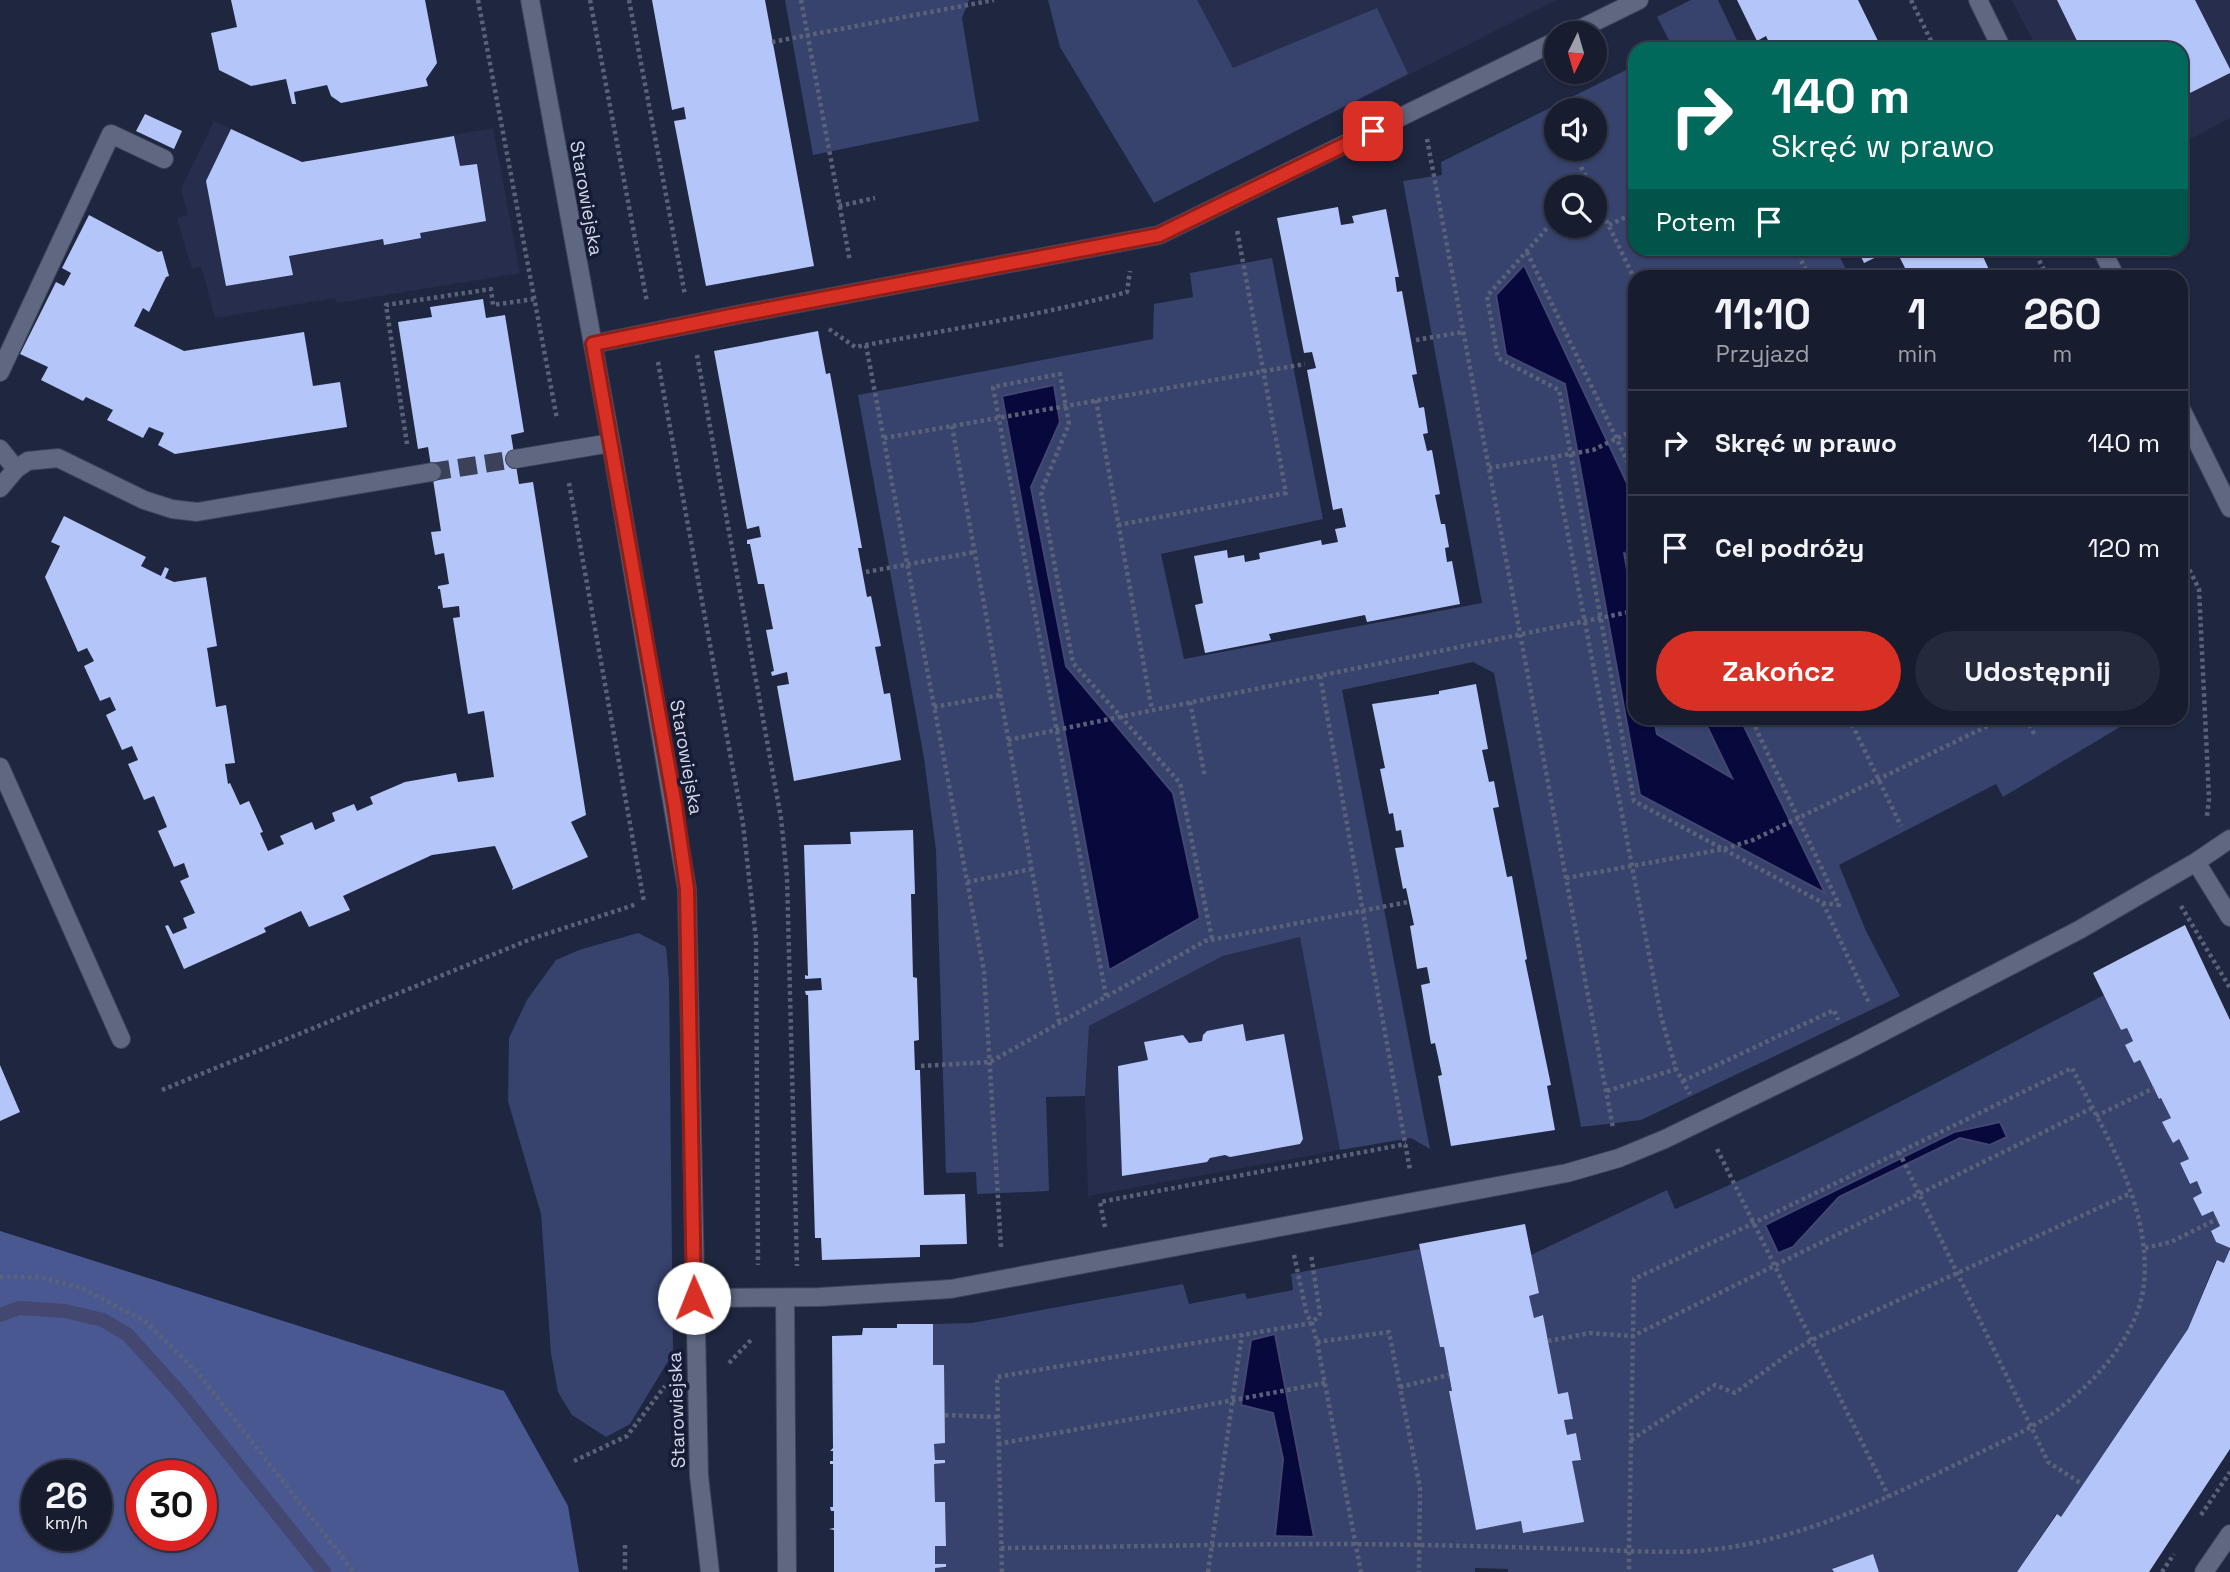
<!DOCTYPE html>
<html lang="pl">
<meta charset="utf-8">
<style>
:root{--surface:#171c2f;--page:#24293b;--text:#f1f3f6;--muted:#9ea1aa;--line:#363a4b;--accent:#d93025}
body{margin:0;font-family:"Space Grotesk",sans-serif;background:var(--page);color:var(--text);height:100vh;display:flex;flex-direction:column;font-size:26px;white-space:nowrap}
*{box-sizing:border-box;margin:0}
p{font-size:23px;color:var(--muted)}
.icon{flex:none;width:38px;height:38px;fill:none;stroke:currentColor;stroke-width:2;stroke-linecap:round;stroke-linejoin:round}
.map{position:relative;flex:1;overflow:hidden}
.details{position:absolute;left:1628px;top:270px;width:560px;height:455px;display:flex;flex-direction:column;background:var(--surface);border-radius:21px;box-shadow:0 2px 5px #0004,0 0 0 2px var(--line)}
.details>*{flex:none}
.banner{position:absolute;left:1628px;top:42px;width:560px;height:214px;border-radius:21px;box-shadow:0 2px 5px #0004,0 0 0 2px var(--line);background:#00695c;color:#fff;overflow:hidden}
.needle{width:46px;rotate:185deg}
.buttons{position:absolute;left:1544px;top:21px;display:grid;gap:14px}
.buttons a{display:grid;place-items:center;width:63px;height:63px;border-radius:50%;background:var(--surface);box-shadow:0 2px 5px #0004,0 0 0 2px var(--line);font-size:35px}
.speed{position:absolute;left:21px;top:1460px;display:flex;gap:14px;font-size:35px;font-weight:700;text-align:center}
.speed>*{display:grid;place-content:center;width:91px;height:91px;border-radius:50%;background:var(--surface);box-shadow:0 2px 5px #0004,0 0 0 2px var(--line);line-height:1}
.speed small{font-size:18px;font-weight:400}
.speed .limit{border:10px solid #d22;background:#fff;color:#111}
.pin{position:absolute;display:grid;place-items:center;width:60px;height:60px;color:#fff;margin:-30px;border-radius:14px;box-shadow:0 4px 10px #0006}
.me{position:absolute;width:77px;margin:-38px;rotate:359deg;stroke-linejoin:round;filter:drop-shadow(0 0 5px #0008)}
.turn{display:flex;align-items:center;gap:24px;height:147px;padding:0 28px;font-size:32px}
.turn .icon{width:91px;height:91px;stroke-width:2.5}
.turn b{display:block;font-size:49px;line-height:60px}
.then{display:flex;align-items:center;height:66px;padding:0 28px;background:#0003;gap:14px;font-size:26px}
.eta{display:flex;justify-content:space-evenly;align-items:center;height:119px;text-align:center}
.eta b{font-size:42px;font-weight:700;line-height:49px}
.button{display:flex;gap:14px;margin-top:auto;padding:14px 28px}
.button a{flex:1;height:80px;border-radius:42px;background:var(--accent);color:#fff;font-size:28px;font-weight:700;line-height:80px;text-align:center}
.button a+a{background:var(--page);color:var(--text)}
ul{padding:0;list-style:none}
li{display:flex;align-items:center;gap:21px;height:105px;padding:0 28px;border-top:2px solid var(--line)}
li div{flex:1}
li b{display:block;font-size:26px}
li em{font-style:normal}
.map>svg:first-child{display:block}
</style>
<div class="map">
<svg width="2230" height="1572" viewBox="0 0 2230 1572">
<rect width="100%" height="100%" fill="#1f263f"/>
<path fill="#272e4d" d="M1048,0H1557L1154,203Z
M2012,0H2230V118L2181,144L2180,49H2037Z
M214,121L302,162L493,128L520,273L337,303L335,298L215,318L201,266L192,269L177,218L188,215L181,189Z
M1301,937L1340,1150L1088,1196L1085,1096L1089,1026L1223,956Z"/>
<path fill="#37436d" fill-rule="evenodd" d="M785,0H969L962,18L979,121L813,155Z
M1048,0H1197L1233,68L1377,8L1408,74L1154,203L1060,47Z
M1691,0H1718L1741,49H1668L1672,46L1657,17Z
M1634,66V248L1836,249L1849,276H1634V718H2076L2079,723C2095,714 2109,717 2125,724L2003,797L1996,784L1839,865L1866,931L1900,996L1641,1120L1581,1127L1494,673L1473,662L1342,690L1430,1149L1411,1138L1340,1150L1300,937L1223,956L1089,1026L1085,1096L1046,1097L1049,1191L977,1194L976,1172L946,1173L936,850L924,758L858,395L1153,339L1154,304L1193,297L1190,273L1272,258L1323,519L1161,554L1184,659L1482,603L1403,181L1442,175L1441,162ZM1556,110H1594V149H1556ZM1556,187H1594V226H1556Z
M638,933L666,947L669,981L673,1353L630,1424L606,1437L572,1415L558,1392L551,1353L541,1214L508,1101L509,1038L527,1000L556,960L579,950Z
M2104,995L2121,1030L2127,1028L2133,1041L2125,1045L2134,1063L2140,1060L2159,1099L2161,1098L2171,1118L2163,1122L2173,1142L2179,1139L2189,1159L2180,1164L2190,1184L2197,1181L2220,1226L2211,1232L2216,1242L2230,1248L2224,1263L2216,1260L2188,1329L2061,1517L2056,1514L2017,1572H1879L1873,1554L1833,1568L1834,1572H1508V1569L1475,1568V1572H935V1568H946V1564H935V1546L946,1545L945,1503L935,1502L934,1464L945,1463V1460H935L934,1444L945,1442L933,1365V1324L972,1323L1183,1284L1189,1304L1245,1293L1247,1299L1293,1290L1291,1274L1420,1249L1440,1347H1444L1452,1391L1449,1392L1476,1530L1521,1521L1523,1533L1583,1522L1572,1461L1581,1459L1576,1433L1567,1435L1564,1420L1573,1419L1568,1392L1558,1394L1542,1315L1534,1318L1529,1296L1539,1293L1531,1255L1667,1190L1675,1209C1822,1147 1962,1068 2104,995Z"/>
<path fill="#495891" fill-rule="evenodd" d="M0,1231L504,1391L568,1506L579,1572H0ZM37,1475H96V1535H37ZM142,1475H201V1535H142Z"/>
<path fill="#07093c" stroke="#444770" stroke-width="2" d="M1524,265L1634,498V572L1624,552L1634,611V718H1654L1657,734L1732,778L1703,718H1740L1825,893L1640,795L1565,384L1506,355L1496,295Z
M1054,385L1060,422L1031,487L1066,666L1173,793L1200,918L1109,970L1002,396Z
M2000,1122L2007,1137L1990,1145L1960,1138L1839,1197L1793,1247L1778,1253L1765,1225L1954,1132Z
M1275,1334L1314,1537L1275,1536L1283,1459L1273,1413L1241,1405L1251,1340Z"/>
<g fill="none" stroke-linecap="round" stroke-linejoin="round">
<path stroke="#444770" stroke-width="14" d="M0,1315L19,1308L65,1311L103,1320L128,1335L181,1394L324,1572"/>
</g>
<path fill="#b4c5f9" d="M231,0H425L437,63L426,79L428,86L341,103L331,96L327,85L294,92L296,104H292L286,79L251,86L219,70L211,33L237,27Z
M652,0H765L814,266L706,286L674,121L686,119L684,107L672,110Z
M1737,0H1858L1882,49H1772L1766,36L1757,41Z
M2057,0H2195L2230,69V73L2180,98V49H2081Z
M145,114L182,131L174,149L136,131Z
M231,129L302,162L454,136L460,166L477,164L486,221L420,233L421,238L384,245L383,239L289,256L293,275L226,286L206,181Z
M1338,207L1341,225L1354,223L1352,216L1386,209L1399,277H1395L1397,292L1402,291L1417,374L1412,375L1419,408L1424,407L1428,433L1423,434L1427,451L1432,450L1440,494L1435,495L1441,524H1445L1449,547L1445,548L1447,562L1452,561L1460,604L1367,622L1365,615L1269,634L1271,640L1205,653L1195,605L1203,603L1194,556L1227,550L1228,558L1244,555L1245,562L1260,559L1259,553L1321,540L1322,545L1338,542L1335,529L1346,527L1342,508L1333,510L1307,370L1316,368L1312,352L1304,353L1277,218Z
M89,215L158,252L162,251L169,276L166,277L149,312L143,308L134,326L184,351L304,332L313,386L340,382L347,427L175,454L158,445L164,433L149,427L143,438L107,420L113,410L86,397L83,401L41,380L48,367L20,354L56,282L64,286L71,273L62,268Z
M1857,248H1895L1864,263Z
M1895,248H1979L1992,276H1909Z
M483,299L486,318L505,315L524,432L511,435L519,484L533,482L586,815L571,822L588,857L512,890L513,887L495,846L432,855L343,896L350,910L309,927L301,911L264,928L266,932L184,969L165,926L168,925L173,934L187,928L183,918L195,913L180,881L189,877L184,863L174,867L158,831L167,827L154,796L144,800L128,764L138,760L132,746L122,750L106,715L116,710L110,697L100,701L84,666L94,661L87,648L78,652L45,577L60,546L51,542L64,516L146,557L141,566L161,576L165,567L169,569L165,578L174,582L206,577L217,646L207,648L216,707L226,705L235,763L225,764L228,784L230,783L240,805L249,801L263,832L260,833L268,851L284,844L280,836L312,822L315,830L335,821L332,813L334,812L354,804L357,811L373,804L370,797L405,782L456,773L458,782L494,777L484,711L468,714L453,618L460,617L459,606L443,608L440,589H438V586L449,584L444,553L435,555L431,532L441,531L428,447L418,449L398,322L432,317L430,307Z
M818,331L826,374L830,373L862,548H858L867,597L871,596L881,646L875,647L884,694L890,693L901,760L794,781L777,686L789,684L787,672L772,676L771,672L774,671L766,630L773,629L764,584H758L750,544H747V540L761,537L759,526L747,529L714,351Z
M1476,684L1488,749L1482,750L1489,782L1494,781L1499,807L1493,808L1507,877L1512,876L1527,959L1525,960L1551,1085L1547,1086L1555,1130L1451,1146L1438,1076L1442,1075L1435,1043L1431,1044L1421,985L1430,983L1427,967L1417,969L1410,926L1414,925L1406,888L1403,889L1395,848L1404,847L1401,830L1396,831L1393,813L1389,814L1380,769L1385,768L1372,704L1439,694V691Z
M913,830L915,894H911L913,977L917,978L919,1040L914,1041L915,1070H920L924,1195L965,1194L967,1244L920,1245V1257L822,1260L821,1238H815L808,995H806L805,991L822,990L821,978L805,979V975L808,976L804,845L851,844L850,832Z
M2185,925L2230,1020V1248L2216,1242L2211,1231L2220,1226L2213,1211L2202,1216L2193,1198L2202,1193L2197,1181L2190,1184L2180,1163L2189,1159L2179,1139L2173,1143L2162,1122L2171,1118L2161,1098L2159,1099L2140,1060L2134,1063L2125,1045L2133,1041L2127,1028L2121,1030L2093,973Z
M1243,1024L1246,1041L1284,1034L1303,1139L1300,1144L1230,1157L1225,1155L1210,1158L1207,1162L1122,1176L1118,1066L1148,1060L1144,1042L1183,1035L1189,1043L1202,1041L1203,1035L1207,1031Z
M0,1065L20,1112L0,1121Z
M1525,1224L1539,1293L1529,1296L1534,1318L1543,1315L1558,1394L1568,1392L1573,1419L1564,1420L1567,1435L1576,1433L1581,1460L1572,1461L1584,1522L1523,1533L1521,1521L1476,1530L1449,1391H1452L1444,1347H1440L1419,1244Z
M2230,1249V1449L2149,1572H2017L2057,1514L2061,1517L2188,1329L2217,1260L2224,1263Z
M897,1324H933V1365H944L945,1443L934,1444L935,1460H945V1463L934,1464L935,1502H945L946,1546H935V1564H946V1567L935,1568V1572H834V1530L829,1529L834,1528V1511H831L830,1507H833V1464H830V1461H833V1451H830L833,1448L832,1336L862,1335L863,1328H897Z
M1873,1554L1879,1572H1834L1832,1569Z"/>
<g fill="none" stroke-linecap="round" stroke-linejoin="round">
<path stroke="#3a4159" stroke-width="18" stroke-dasharray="18 9" stroke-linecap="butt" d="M432,472L515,459"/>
<defs>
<path id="minor" d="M530,0L611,443L687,889L699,1476L710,1572
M1978,0L2002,49
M1572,33L1639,0
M2101,248L2115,276
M593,344L731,316L1159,235L1556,41
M0,372L111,134L164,159
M2180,407L2230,508
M0,449L16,469
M515,459L611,443
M0,488L16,469L28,461L58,458L144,500L172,509L197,512L432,472
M0,767L121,1039
M2196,862L2230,917
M694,1298L820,1297L951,1289L1567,1173L1619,1158L1665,1139L1852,1048L2079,930L2196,862L2230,839
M785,1298L787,1572
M2204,1572L2230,1534"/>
</defs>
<use href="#minor" stroke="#3c435a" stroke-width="20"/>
<path stroke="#5b6178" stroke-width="4.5" stroke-dasharray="3.5 3.5" stroke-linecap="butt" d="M478,0L557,419
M590,0L647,302
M629,0L685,295
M801,0L850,261
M1911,0L1935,49
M772,42L994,0
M1427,139L1613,1128
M1581,167L1591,187
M1594,195L1634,278
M839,206L875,198
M1556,218L1487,296L1498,358L1559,390L1634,801L1823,903L1839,905L1751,718
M1609,225L1634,213
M1795,248L1809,276
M2033,248L2047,276
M1527,252L1634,475
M829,329L855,347C946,330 1038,316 1127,292L1130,271
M1416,340L1463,332
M866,345L984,971L1001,1247
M697,355L781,818L787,877L797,1266
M658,362L743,824L756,939L758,1265
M1096,400L1152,710
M952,426L1059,1021
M884,438L1305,364
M407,444L386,305L491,289L493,305L534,299
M1553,457L1661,1016L1676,1069L1690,1094
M1489,468L1593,450L1634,430
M569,483L644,902
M1118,525L1286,493L1237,230
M2180,551L2199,589L2209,799L2207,816
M866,572L975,552
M1320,676L1410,1170
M1190,702L1205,777
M934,707L1000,695
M1849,718L1901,826
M2027,718L2035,736
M1008,740L1634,611
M1566,878L1724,849L1753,840L2004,718
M967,882L1032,869
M1823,903L1870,1005
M2181,906L2230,988
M1106,996L993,387L1060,374L1069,424L1041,492L1073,663L1180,783L1212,939
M921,1066L990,1062L1205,941L1408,902
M1683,1081L1834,1010L1838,1020
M162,1090L531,939L637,904
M1607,1091L1676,1069
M2096,1116L2154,1088
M1717,1149L1889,1497
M1899,1152L2048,1462L2082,1484
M1105,1227L1100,1202L1406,1144
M2145,1248L2171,1242L2217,1219
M1294,1255L1307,1315L1312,1323L1317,1342L1361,1572
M0,1277H38L82,1288L146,1322L198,1373L354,1572
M1548,1341L1590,1333L1633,1336L2092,1108
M1317,1342L1389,1332L1420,1488L1419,1572
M729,1363L752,1339
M1400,1387L1449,1375
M945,1415L998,1417
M1631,1440L1715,1385L1735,1393L1791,1352L1812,1340L2131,1193
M998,1444L1325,1383
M574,1461L627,1436L665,1386
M2201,1515L2230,1472
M625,1545V1572
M1001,1548C1142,1547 1283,1542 1423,1545C1483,1546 1542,1548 1601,1550C1633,1551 1666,1553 1697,1551C1795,1544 1883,1500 1969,1458C2003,1441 2042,1425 2071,1399C2105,1371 2140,1328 2144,1283C2151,1206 2105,1134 2072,1068L1754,1223L1634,1279L1629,1551V1572
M1002,1572L997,1377L1312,1323L1320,1314L1311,1254
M1208,1572L1242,1334
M2162,1572L2174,1554"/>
<use href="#minor" stroke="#5f6781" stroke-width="18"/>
</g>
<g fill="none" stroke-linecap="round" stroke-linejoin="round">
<defs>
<path id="route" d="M694,1298L687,889L675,806L593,344L731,316L1159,235L1373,131"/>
</defs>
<use href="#route" stroke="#8d1f18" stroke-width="18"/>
<use href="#route" stroke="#d93025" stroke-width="12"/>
</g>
<g text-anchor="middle" stroke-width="7" stroke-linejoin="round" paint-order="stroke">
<g font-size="19" fill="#d4d9ea" stroke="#161c35">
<text transform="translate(587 198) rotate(80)" y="7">Starowiejska</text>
<text transform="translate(687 757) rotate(80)" y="7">Starowiejska</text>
<text transform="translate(676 1410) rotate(-92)" y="7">Starowiejska</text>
</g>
</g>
</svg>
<div class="buttons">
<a><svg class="needle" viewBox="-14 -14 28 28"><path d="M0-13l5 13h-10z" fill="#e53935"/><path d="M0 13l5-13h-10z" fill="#9ea1aa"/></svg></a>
<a><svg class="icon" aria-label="sound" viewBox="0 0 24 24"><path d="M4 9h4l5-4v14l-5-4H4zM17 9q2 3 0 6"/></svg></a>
<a><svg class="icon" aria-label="search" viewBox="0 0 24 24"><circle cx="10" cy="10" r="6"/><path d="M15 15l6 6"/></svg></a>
</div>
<div class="speed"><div>26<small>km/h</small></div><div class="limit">30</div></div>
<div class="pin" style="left:1373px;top:131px;background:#d93025"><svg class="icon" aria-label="arrive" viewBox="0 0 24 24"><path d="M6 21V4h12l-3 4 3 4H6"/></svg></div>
<svg class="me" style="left:694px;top:1298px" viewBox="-20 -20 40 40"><circle r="19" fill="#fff"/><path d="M0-13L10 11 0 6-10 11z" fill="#d93025"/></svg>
<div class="banner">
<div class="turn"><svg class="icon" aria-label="right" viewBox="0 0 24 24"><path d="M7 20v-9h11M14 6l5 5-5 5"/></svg><div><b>140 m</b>Skręć w prawo</div></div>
<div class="then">Potem<svg class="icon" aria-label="arrive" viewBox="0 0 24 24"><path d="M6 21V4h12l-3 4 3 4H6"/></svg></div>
</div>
<section class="details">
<div class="eta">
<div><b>11:10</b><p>Przyjazd</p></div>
<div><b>1</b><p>min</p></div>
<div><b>260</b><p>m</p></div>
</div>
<ul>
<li><svg class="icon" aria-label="right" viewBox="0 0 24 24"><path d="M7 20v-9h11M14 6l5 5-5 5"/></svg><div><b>Skręć w prawo</b></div><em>140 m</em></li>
<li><svg class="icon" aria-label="arrive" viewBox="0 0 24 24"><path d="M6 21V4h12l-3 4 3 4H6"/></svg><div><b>Cel podróży</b></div><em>120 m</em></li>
</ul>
<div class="button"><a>Zakończ</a><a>Udostępnij</a></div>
</section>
</div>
